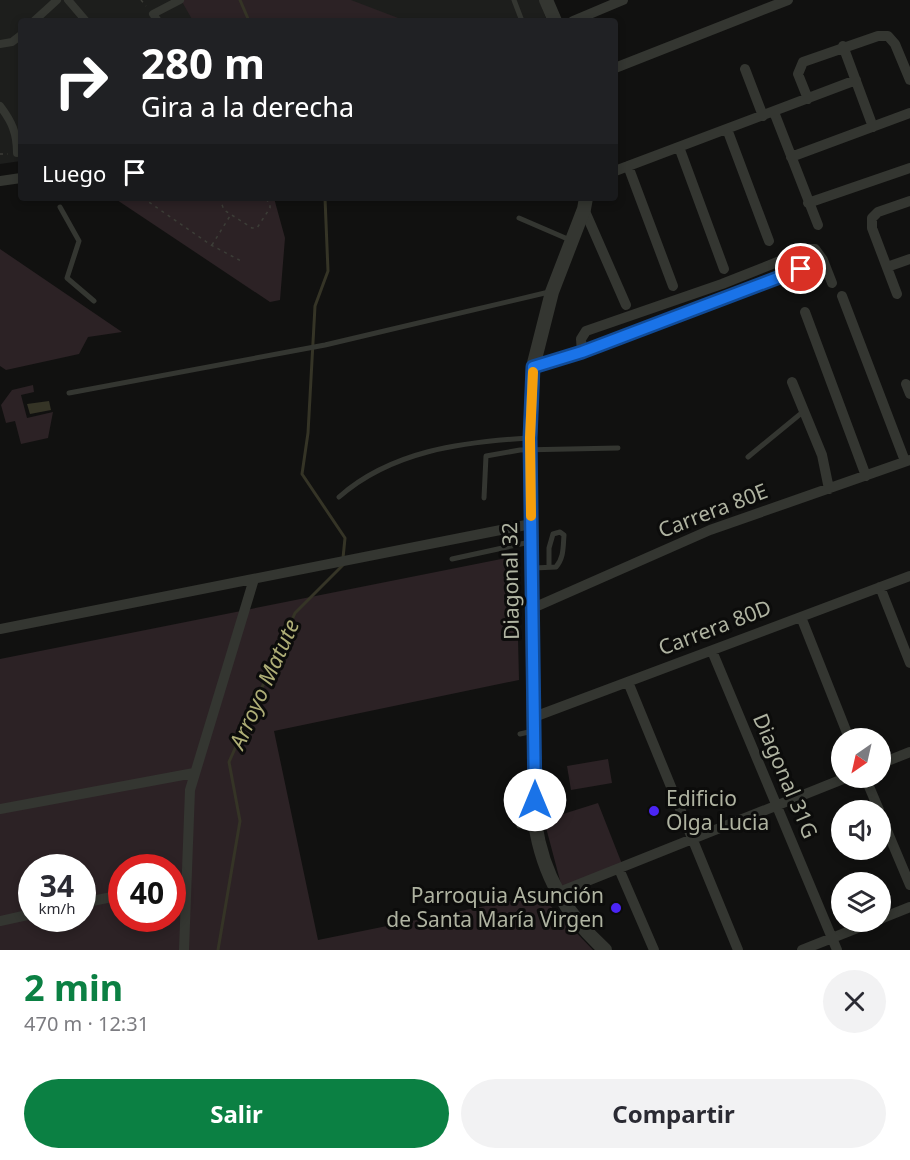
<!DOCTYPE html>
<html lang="es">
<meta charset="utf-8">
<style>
:root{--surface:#fff;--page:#f2f2f3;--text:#2b2b33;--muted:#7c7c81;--accent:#0b8043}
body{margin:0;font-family:"Noto Sans",sans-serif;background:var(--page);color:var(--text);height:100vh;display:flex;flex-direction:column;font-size:22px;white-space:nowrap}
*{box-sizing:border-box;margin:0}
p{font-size:20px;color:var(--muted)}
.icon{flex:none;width:33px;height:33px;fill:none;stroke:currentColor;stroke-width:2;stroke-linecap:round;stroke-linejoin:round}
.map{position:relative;height:950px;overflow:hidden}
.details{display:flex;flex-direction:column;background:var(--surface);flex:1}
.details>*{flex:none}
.banner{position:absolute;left:18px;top:18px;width:600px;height:183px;border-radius:6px;box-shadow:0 3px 9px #0003;background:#202124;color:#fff;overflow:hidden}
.needle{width:39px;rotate:214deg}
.fabs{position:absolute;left:831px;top:728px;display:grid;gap:12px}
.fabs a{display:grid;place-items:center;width:60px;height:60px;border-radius:50%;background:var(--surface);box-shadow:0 3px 9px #0003;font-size:30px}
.speed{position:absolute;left:18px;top:854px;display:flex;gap:12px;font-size:30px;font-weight:700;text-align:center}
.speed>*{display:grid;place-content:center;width:78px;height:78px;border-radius:50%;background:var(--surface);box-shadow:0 3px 9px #0003;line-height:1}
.speed small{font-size:15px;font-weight:400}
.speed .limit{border:9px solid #d22;background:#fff;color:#111}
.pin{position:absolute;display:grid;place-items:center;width:51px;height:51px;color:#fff;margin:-26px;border:3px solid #fff;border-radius:50%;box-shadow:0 2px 6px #0007}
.me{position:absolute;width:66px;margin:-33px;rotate:0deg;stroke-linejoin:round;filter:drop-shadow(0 0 4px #0008)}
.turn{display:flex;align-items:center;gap:21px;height:126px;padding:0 24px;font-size:27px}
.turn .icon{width:78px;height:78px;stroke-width:2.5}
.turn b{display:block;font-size:42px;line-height:51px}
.then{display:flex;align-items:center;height:57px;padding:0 24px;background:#0003;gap:12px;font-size:22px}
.round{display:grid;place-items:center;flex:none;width:63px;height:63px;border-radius:32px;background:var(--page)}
.head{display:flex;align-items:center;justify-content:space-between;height:102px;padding:0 24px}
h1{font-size:36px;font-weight:700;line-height:45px;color:var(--accent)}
.primary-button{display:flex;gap:12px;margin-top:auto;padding:12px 24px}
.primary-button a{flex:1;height:69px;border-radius:36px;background:var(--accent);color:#fff;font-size:24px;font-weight:700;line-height:69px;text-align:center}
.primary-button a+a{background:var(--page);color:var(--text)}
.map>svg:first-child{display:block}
</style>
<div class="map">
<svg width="910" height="950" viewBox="0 0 910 950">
<rect width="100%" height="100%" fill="#111110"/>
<path fill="#1d1e1c" d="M0,0H539L547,21H21V161L0,164Z"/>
<path fill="#2c2225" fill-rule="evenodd" d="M181,0H351L406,21H193Z
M114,198H274L285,238L280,300L270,302Z
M0,249L122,332L88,337L79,354L6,370L0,366Z
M33,385L34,392L21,395L27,418L53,412L48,438L21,444L15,421L6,423L1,405L12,390Z
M516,556L519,680L274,731L318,940L540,895L593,950H0V659ZM32,867H82V918H32ZM122,867H172V918H122Z
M608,759L612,783L571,790L567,766Z
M598,803L622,864L562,888L544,820Z"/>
<path fill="#353426" d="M49,401L51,410L30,414L27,404Z"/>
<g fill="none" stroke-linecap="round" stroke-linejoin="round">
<path stroke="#353426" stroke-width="3" d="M240,0L249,21
M325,198L328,271L315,306L308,433L302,474L345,538L343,558
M218,950L240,821L229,762L295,613L343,565"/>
<path stroke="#3c3d37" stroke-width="1.5" stroke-dasharray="3 4.5" stroke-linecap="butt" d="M141,0L146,6
M0,154H8
M143,198L211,245L243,262
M223,198L221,202L224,210L252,228H257L270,208V203L264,198
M212,245L230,216"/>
<path stroke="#343631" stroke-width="5" d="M514,0L522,21
M60,207L79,241L67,278L94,301
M519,218L570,240
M69,393L325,345L549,292
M748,457L804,411
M339,497C391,451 462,442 528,438
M484,498L486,456L520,450L618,448
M452,559L530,542
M534,568L556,567C564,558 563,547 564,535L560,532L553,534L549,548V567
M520,734L533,731
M519,826L533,823"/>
<path stroke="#343631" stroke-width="8" d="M68,0L86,21
M34,21L57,0
M158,21L153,14L180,0
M0,44L12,42L21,35
M0,106C12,122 17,133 17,153"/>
<path stroke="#343631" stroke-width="10" d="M573,21L623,0
M843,46L873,127
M615,68L788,0
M745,69L763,116
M808,99L798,74L803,62L878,36H888L895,44L910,80
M774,112L818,225
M727,129L769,241
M679,147L724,269
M791,157L910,113
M628,166L673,286
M615,171L856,80
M0,181L21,178
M808,203L910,168
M584,209L626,305
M887,267L910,259
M897,294L872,228V218L878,212L910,201
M842,296L905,461
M805,312L866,476
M582,352L581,339L586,331L722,284L810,249H815L823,260
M533,367L582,352L823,260L832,283
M792,382L822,455L829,489
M906,384L910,394
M880,587L910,663
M533,608L710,530L910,460
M801,617L849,738
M0,629L531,524
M712,651L837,950
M628,682L738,950
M534,717L910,576
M880,764L910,752
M865,777L879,810
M0,809L194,773
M880,814L910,885
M619,869L654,950
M557,893L848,777
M82,903L122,895
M880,919L910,907
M0,921L32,914
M184,950L190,790L254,579
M802,950L875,921"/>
<path stroke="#343631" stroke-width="14" d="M546,0L555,21
M586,198L584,209L552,292L533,367L530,438L535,823C543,876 566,914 605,950"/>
</g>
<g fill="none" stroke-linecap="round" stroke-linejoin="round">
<defs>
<path id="route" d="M535,800L530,438L533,367L582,352L801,269"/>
</defs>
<use href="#route" stroke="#114b97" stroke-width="15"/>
<use href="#route" stroke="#1a73e8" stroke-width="10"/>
<path stroke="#f59e0b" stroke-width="10" d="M531,516L530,438L533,372"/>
</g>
<g fill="#4b25f5" stroke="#0c0c0b" stroke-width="2">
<circle cx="654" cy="811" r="6"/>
<circle cx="616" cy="908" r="6"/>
</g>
<g text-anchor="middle" stroke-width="6" stroke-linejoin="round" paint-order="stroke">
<g font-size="21" fill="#afb3a1" stroke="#0c0c0b">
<text transform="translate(713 511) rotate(-21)" y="7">Carrera 80E</text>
<text transform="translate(511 581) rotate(-91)" y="7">Diagonal 32</text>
<text transform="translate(715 628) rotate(-21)" y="7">Carrera 80D</text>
<text transform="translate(785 776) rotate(67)" y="7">Diagonal 31G</text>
</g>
<g font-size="21" fill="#afb3a1" stroke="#0c0c0b" text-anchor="start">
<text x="666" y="806">Edificio<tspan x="666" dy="24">Olga Lucia</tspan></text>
<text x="604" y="903" text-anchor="end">Parroquia Asunción<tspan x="604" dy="24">de Santa María Virgen</tspan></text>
</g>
<g font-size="22" font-style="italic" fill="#afae76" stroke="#0c0c0b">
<text transform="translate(264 684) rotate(-66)" y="8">Arroyo Matute</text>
</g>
</g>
</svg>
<div class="fabs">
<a><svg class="needle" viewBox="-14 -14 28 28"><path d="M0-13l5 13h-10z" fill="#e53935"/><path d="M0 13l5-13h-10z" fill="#7c7c81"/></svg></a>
<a><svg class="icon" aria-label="sound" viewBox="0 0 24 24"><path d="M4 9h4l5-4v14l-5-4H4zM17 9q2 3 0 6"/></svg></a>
<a><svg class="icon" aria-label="layers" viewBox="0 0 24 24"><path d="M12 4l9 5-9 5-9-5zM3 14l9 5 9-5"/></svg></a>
</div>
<div class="speed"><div>34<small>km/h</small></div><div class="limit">40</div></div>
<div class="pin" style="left:801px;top:269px;background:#d93025"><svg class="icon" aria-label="arrive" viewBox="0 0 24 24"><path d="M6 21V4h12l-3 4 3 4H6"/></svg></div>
<svg class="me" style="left:535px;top:800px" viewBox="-20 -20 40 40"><circle r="19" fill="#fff"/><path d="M0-13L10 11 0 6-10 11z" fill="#1a73e8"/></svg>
<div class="banner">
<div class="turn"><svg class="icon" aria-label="right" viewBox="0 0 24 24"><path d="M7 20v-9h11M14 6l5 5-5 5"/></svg><div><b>280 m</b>Gira a la derecha</div></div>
<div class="then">Luego<svg class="icon" aria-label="arrive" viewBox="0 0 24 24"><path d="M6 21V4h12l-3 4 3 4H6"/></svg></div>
</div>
</div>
<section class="details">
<div class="head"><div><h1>2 min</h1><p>470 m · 12:31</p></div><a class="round"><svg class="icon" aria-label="close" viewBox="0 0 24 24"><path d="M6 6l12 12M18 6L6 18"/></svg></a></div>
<div class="primary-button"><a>Salir</a><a>Compartir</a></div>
</section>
